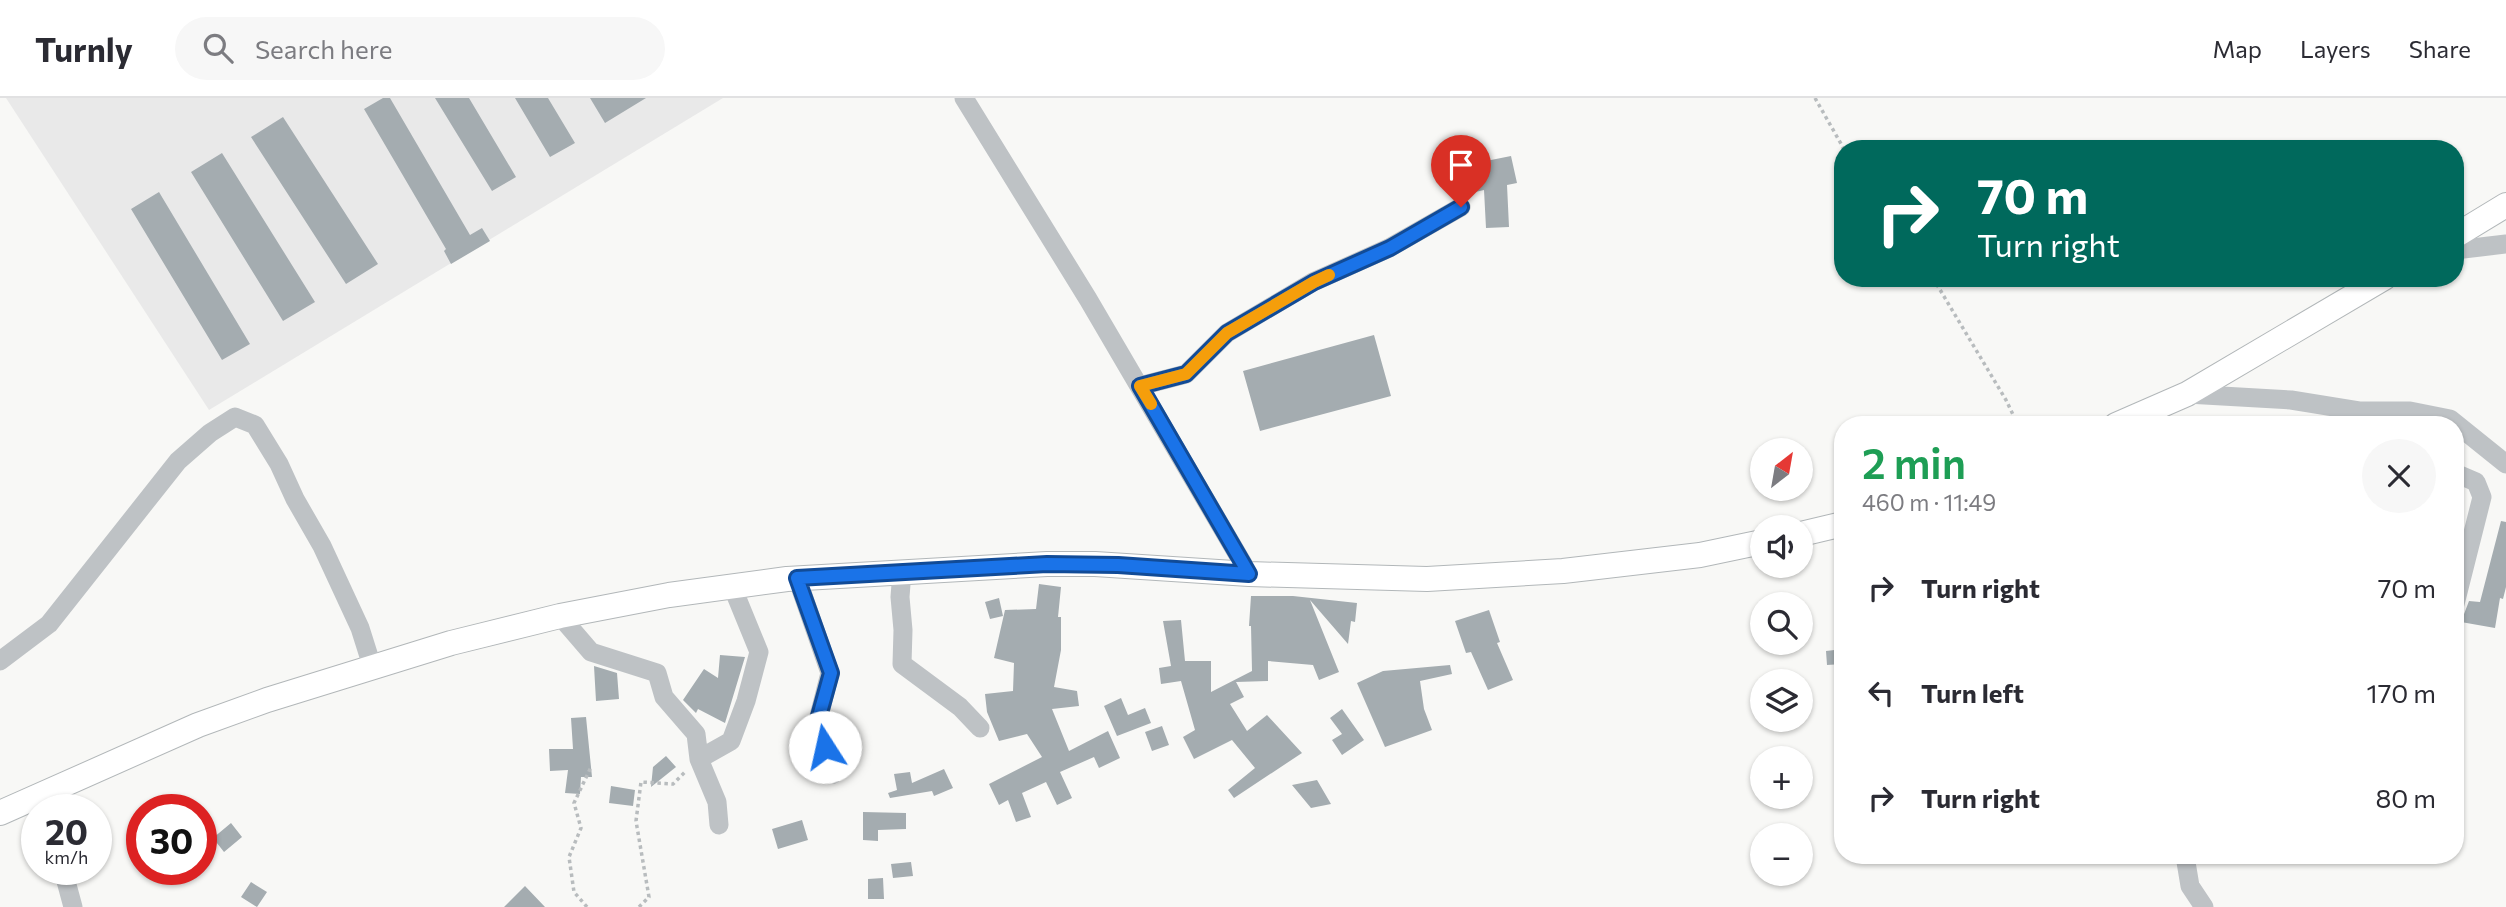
<!DOCTYPE html>
<meta charset="utf-8">
<style>
:root{--surface:#fff;--page:#f7f7f7;--text:#2b2b33;--muted:#7c7c81;--line:#e1e1e2}
body{margin:0;font-family:Commissioner,sans-serif;background:var(--page);color:var(--text);height:100vh;display:flex;flex-direction:column;font-size:26px;white-space:nowrap}
*{box-sizing:border-box;margin:0}
p{font-size:23px;color:var(--muted)}
.icon{flex:none;width:38px;height:38px;fill:none;stroke:currentColor;stroke-width:2;stroke-linecap:round;stroke-linejoin:round}
.map{position:relative;flex:1;overflow:hidden}
.side{position:absolute;left:1834px;top:318px;width:630px;height:448px;display:flex;flex-direction:column;background:var(--surface);border-radius:28px;box-shadow:0 2px 5px #0004}
.side>*{flex:none}
.guide{position:absolute;left:1834px;top:42px;width:630px;height:147px;border-radius:28px;box-shadow:0 2px 5px #0004;background:#00695c;color:#fff;overflow:hidden}
.needle{width:46px;rotate:31deg}
.controls{position:absolute;left:1750px;top:340px;display:grid;gap:14px}
.controls a{display:grid;place-items:center;width:63px;height:63px;border-radius:50%;background:var(--surface);box-shadow:0 2px 5px #0004;font-size:35px}
.speed{position:absolute;left:21px;top:696px;display:flex;gap:14px;font-size:35px;font-weight:700;text-align:center}
.speed>*{display:grid;place-content:center;width:91px;height:91px;border-radius:50%;background:var(--surface);box-shadow:0 2px 5px #0004;line-height:1}
.speed small{font-size:18px;font-weight:400}
.speed .limit{border:10px solid #d22;background:#fff;color:#111}
.pin{position:absolute;display:grid;place-items:center;width:60px;height:60px;color:#fff;margin:-72px -30px;border-radius:50% 50% 50% 0;rotate:-45deg;box-shadow:0 0 7px #0007}
.pin .icon{rotate:45deg}
.me{position:absolute;width:77px;margin:-38px;rotate:350deg;stroke-linejoin:round;filter:drop-shadow(0 0 5px #0008)}
.turn{display:flex;align-items:center;gap:24px;height:147px;padding:0 28px;font-size:32px}
.turn .icon{width:91px;height:91px;stroke-width:2.5}
.turn b{display:block;font-size:49px;line-height:60px}
.round{display:grid;place-items:center;flex:none;width:74px;height:74px;border-radius:37px;background:var(--page)}
.headline{display:flex;align-items:center;justify-content:space-between;height:119px;padding:0 28px}
h1{font-size:42px;font-weight:600;line-height:52px;color:#1e9e55}
ul{padding:0;list-style:none}
li{display:flex;align-items:center;gap:21px;height:105px;padding:0 28px}
li div{flex:1}
li b{display:block;font-size:26px}
li em{font-style:normal}
header{display:flex;align-items:center;gap:42px;box-sizing:border-box;height:98px;padding:0 35px;background:var(--surface);border-bottom:2px solid var(--line)}
header strong{font-size:33px}
nav{display:flex;gap:38px;margin-inline-start:auto;font-size:24px}
.search{width:490px;height:63px;background:var(--page);display:flex;align-items:center;gap:18px;box-sizing:border-box;padding:0 24px;border-radius:38px;color:var(--muted);font-size:26px}
.map>svg:first-child{display:block}
</style>
<header>
<strong>Turnly</strong>
<div class="search"><svg class="icon" aria-label="search" viewBox="0 0 24 24"><circle cx="10" cy="10" r="6"/><path d="M15 15l6 6"/></svg>Search here</div>
<nav><a>Map</a><a>Layers</a><a>Share</a></nav>
</header>
<div class="map">
<svg width="2506" height="809" viewBox="0 0 2506 809">
<rect width="100%" height="100%" fill="#f8f8f6"/>
<path fill="#e9e9e9" d="M6,0H723L209,312Z"/>
<path fill="#a4acb0" d="M383,0H390L470,137L482,130L490,143L451,166L444,153L446,151L364,11Z
M435,0H469L516,79L492,93Z
M515,0H548L575,45L550,59Z
M590,0H646L605,25Z
M283,19L378,166L346,186L251,39Z
M222,55L315,204L283,223L191,74Z
M1511,58L1517,85L1507,87L1509,129L1486,130L1484,92L1471,95L1466,67Z
M159,94L250,246L222,262L131,111Z
M1374,237L1391,298L1260,333L1243,273Z
M2501,423L2506,424V489L2503,501L2500,500L2495,530L2461,524L2469,503L2480,504Z
M1039,486L1061,489L1058,519H1061V552L1054,589L1077,593L1079,608L1052,611L1069,653L1108,633L1120,660L1099,670L1094,659L1060,674L1072,700L1057,707L1046,684L1022,695L1031,719L1016,724L1008,702L999,707L989,686L1042,659L1027,636L999,643L987,614L985,596L1013,593L1014,565L994,560L1005,512L1036,511Z
M1251,498H1293L1357,505L1355,524L1351,523L1348,546L1310,502L1339,574L1319,582L1313,567L1268,563V583L1236,584L1244,599L1230,606L1247,633L1267,617L1302,655L1234,700L1228,692L1255,670L1232,642L1194,661L1183,639L1195,632L1181,583L1161,586L1159,570L1171,568L1163,523L1181,522L1185,563H1211V594L1252,573L1251,528H1249Z
M999,500L1003,518L990,521L985,504Z
M1489,512L1500,544L1497,545L1513,582L1488,592L1471,554L1466,555L1455,523Z
M1843,551V566L1827,567L1826,553Z
M720,557L745,559L725,625L698,611L696,615L683,602L704,571L718,580Z
M1450,567L1452,576L1420,583L1424,611L1432,632L1385,649L1357,585L1383,573Z
M594,568L617,575L619,601L596,603Z
M1121,600L1128,617L1145,610L1151,625L1117,638L1104,608Z
M1342,611L1364,642L1342,657L1332,642L1342,636L1330,620Z
M586,619L592,679H581L580,696L565,695L568,672L550,673L549,651H573L571,620Z
M1162,628L1169,647L1152,653L1145,634Z
M666,658L676,669L651,689L653,669Z
M944,671L953,690L934,698L932,693L890,700L888,695L897,692L894,676L910,674L912,685Z
M1317,682L1331,706L1311,710L1292,687Z
M611,688L635,692L633,708L609,705Z
M863,714L906,715V731L878,732V743L863,742Z
M802,722L808,742L778,751L772,731Z
M231,725L242,739L224,754L213,740Z
M911,764L913,778L893,780L891,766Z
M883,780L884,801H868V781Z
M251,784L267,794L257,809L241,799Z
M525,788L545,809H504Z"/>
<g fill="none" stroke-linecap="round" stroke-linejoin="round">
<defs>
<path id="major" d="M2455,138L2506,107
M2116,327L2187,296L2384,180
M1801,436L1843,426
M0,715L198,627L267,602L451,545L560,518L669,497L787,481L1047,466H1095L1249,476L1427,481L1563,473L1700,457L1762,444"/>
</defs>
<use href="#major" stroke="#b2b7b9" stroke-width="26"/>
<path stroke="#b8bcbe" stroke-width="3.5" stroke-dasharray="3.5 3.5" stroke-linecap="butt" d="M1815,0L1844,51
M1933,180L2006,302L2018,327
M587,809L574,794L569,759L581,730L574,705L591,669
M639,809L649,799L636,723L641,684L673,686L686,673"/>
<path stroke="#bec2c5" stroke-width="19" d="M964,0L1088,201L1249,476
M2455,152L2506,146
M1140,288L1186,276L1227,235L1313,184L1389,150L1461,109
M2187,296L2291,302L2359,313H2410L2450,321L2506,366
M2455,375L2476,384L2482,399L2455,506
M902,473L900,499L903,532L902,566L960,609L980,630
M797,480L830,575L818,622L833,676
M560,518L591,554L657,575L664,599L696,636L699,661L717,704L719,727
M0,563L49,526L178,363L210,335L235,319L255,327L279,366L295,401L322,448L360,530L372,568
M699,661L731,643L746,603L759,554L732,488
M42,695L47,712
M2185,758L2190,788L2204,809
M63,772L73,809"/>
<use href="#major" stroke="#fff" stroke-width="24"/>
</g>
<g fill="none" stroke-linecap="round" stroke-linejoin="round">
<defs>
<path id="route" d="M825,649L818,622L831,575L797,480L1047,466L1118,467L1249,476L1140,288L1186,276L1227,235L1314,184L1390,150L1461,109"/>
</defs>
<use href="#route" stroke="#114b97" stroke-width="18"/>
<use href="#route" stroke="#1a73e8" stroke-width="12"/>
<path stroke="#f59e0b" stroke-width="12" d="M1151,306L1140,288L1186,276L1227,235L1314,184L1329,177"/>
</g>
</svg>
<div class="controls">
<a><svg class="needle" viewBox="-14 -14 28 28"><path d="M0-13l5 13h-10z" fill="#e53935"/><path d="M0 13l5-13h-10z" fill="#7c7c81"/></svg></a>
<a><svg class="icon" aria-label="sound" viewBox="0 0 24 24"><path d="M4 9h4l5-4v14l-5-4H4zM17 9q2 3 0 6"/></svg></a>
<a><svg class="icon" aria-label="search" viewBox="0 0 24 24"><circle cx="10" cy="10" r="6"/><path d="M15 15l6 6"/></svg></a>
<a><svg class="icon" aria-label="layers" viewBox="0 0 24 24"><path d="M12 4l9 5-9 5-9-5zM3 14l9 5 9-5"/></svg></a>
<a>+</a>
<a>−</a>
</div>
<div class="speed"><div>20<small>km/h</small></div><div class="limit">30</div></div>
<div class="pin" style="left:1461px;top:109px;background:#d93025"><svg class="icon" aria-label="arrive" viewBox="0 0 24 24"><path d="M6 21V4h12l-3 4 3 4H6"/></svg></div>
<svg class="me" style="left:825px;top:649px" viewBox="-20 -20 40 40"><circle r="19" fill="#fff"/><path d="M0-13L10 11 0 6-10 11z" fill="#1a73e8"/></svg>
<div class="guide">
<div class="turn"><svg class="icon" aria-label="right" viewBox="0 0 24 24"><path d="M7 20v-9h11M14 6l5 5-5 5"/></svg><div><b>70 m</b>Turn right</div></div>
</div>
<section class="side">
<div class="headline"><div><h1>2 min</h1><p>460 m · 11:49</p></div><a class="round"><svg class="icon" aria-label="close" viewBox="0 0 24 24"><path d="M6 6l12 12M18 6L6 18"/></svg></a></div>
<ul>
<li><svg class="icon" aria-label="right" viewBox="0 0 24 24"><path d="M7 20v-9h11M14 6l5 5-5 5"/></svg><div><b>Turn right</b></div><em>70 m</em></li>
<li><svg class="icon" aria-label="left" viewBox="0 0 24 24"><path d="M17 20v-9H6M10 6l-5 5 5 5"/></svg><div><b>Turn left</b></div><em>170 m</em></li>
<li><svg class="icon" aria-label="right" viewBox="0 0 24 24"><path d="M7 20v-9h11M14 6l5 5-5 5"/></svg><div><b>Turn right</b></div><em>80 m</em></li>
</ul>
</section>
</div>
